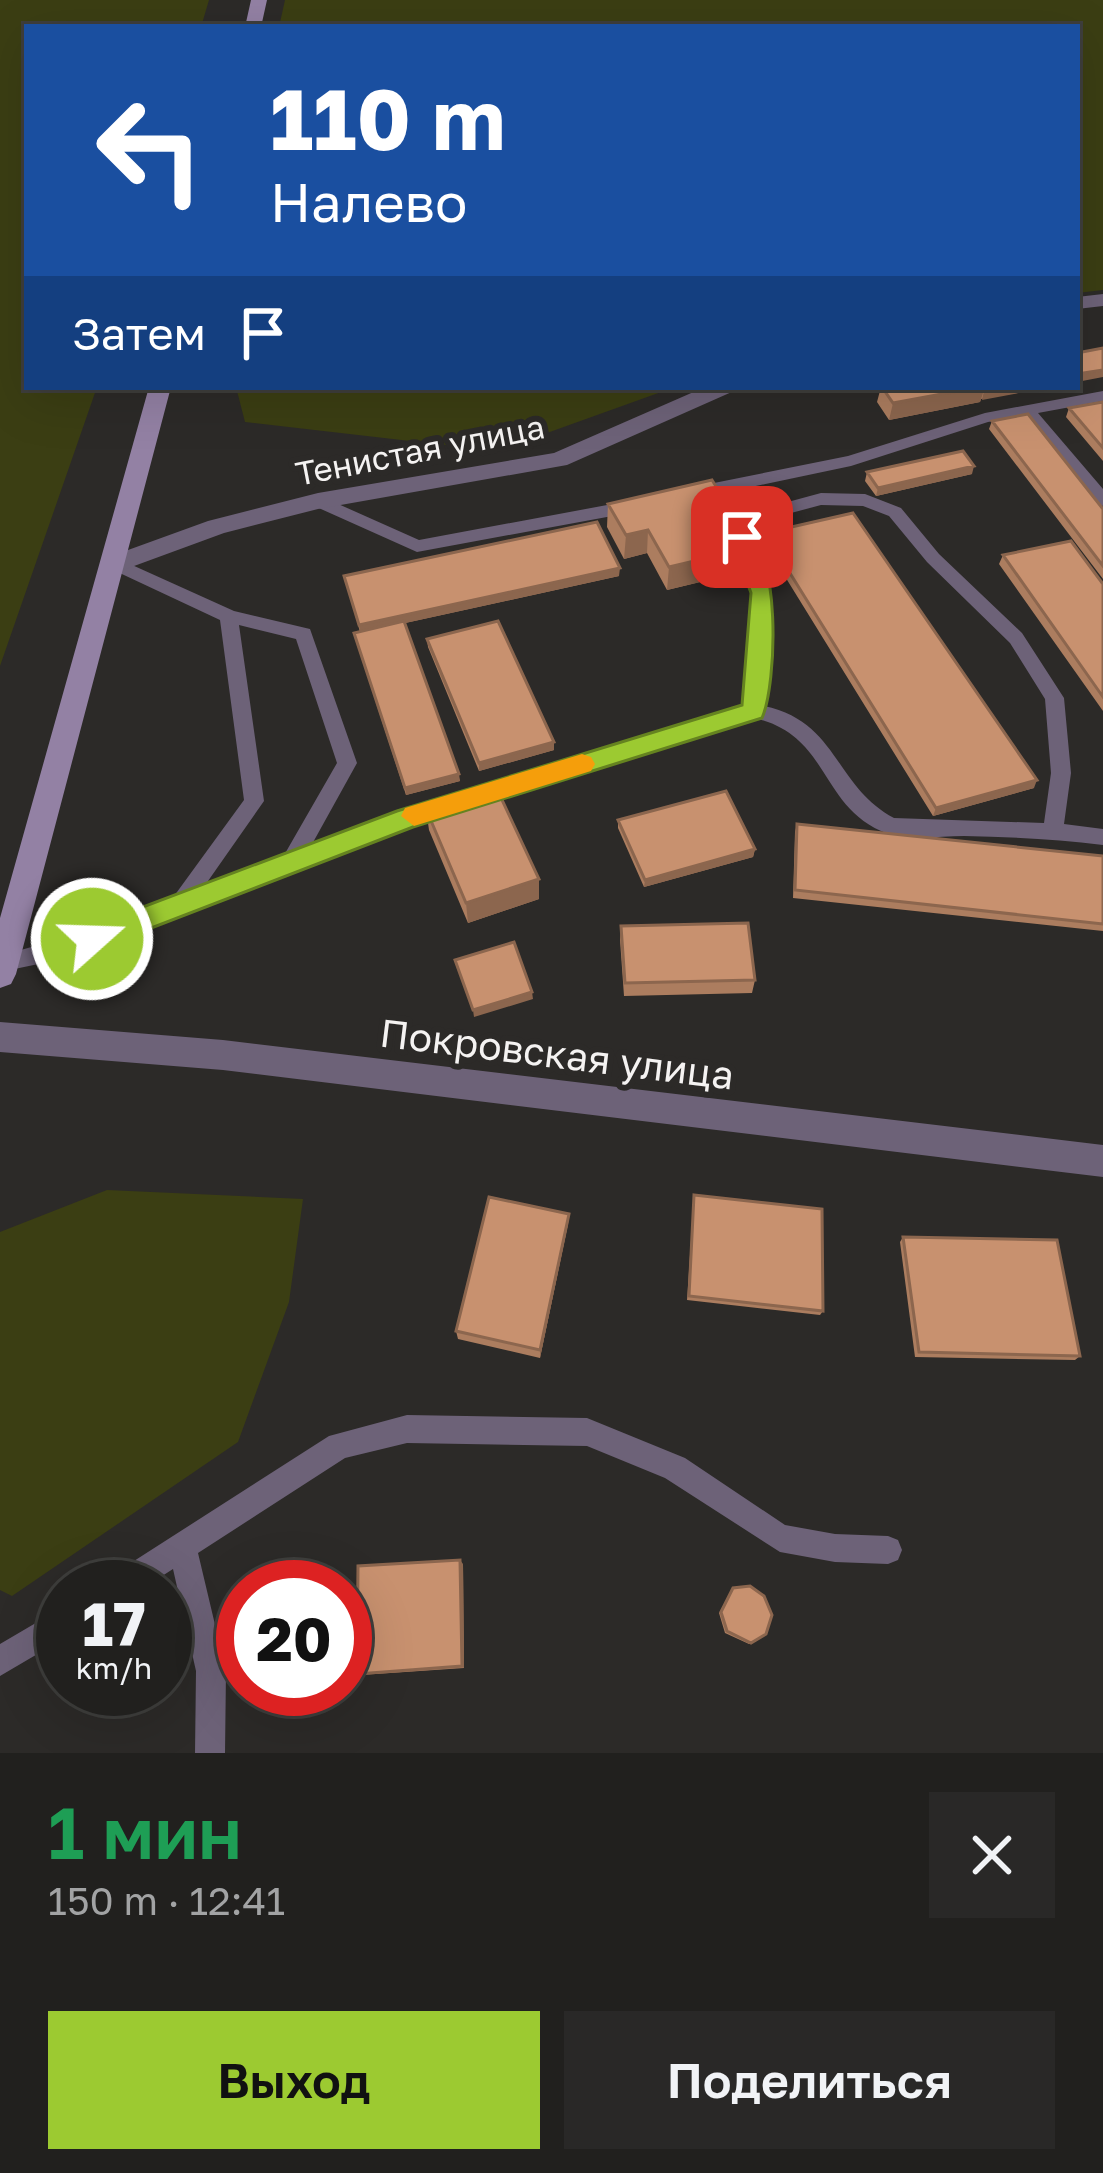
<!DOCTYPE html>
<html lang="ru">
<meta charset="utf-8">
<style>
:root{--surface:#21201e;--page:#292827;--text:#f1f3f6;--muted:#a2a3a4;--line:#3e3e3c;--accent:#9cca31}
body{margin:0;font-family:"Golos Text",sans-serif;background:var(--page);color:var(--text);height:100vh;display:flex;flex-direction:column;font-size:45px;white-space:nowrap}
*{box-sizing:border-box;margin:0}
p{font-size:39px;color:var(--muted)}
.icon{flex:none;width:66px;height:66px;fill:none;stroke:currentColor;stroke-width:2;stroke-linecap:round;stroke-linejoin:round}
.map{position:relative;height:1753px;overflow:hidden}
.side{display:flex;flex-direction:column;background:var(--surface);flex:1}
.side>*{flex:none}
.hud{position:absolute;left:24px;top:24px;width:1056px;height:366px;border-radius:0px;box-shadow:0 12px 48px #0002,0 0 0 3px var(--line);background:#1a4fa0;color:#fff;overflow:hidden}
.speed{position:absolute;left:36px;top:1560px;display:flex;gap:24px;font-size:60px;font-weight:700;text-align:center}
.speed>*{display:grid;place-content:center;width:156px;height:156px;border-radius:50%;background:var(--surface);box-shadow:0 12px 48px #0002,0 0 0 3px var(--line);line-height:1}
.speed small{font-size:30px;font-weight:400}
.speed .limit{border:18px solid #d22;background:#fff;color:#111}
.pin{position:absolute;display:grid;place-items:center;width:102px;height:102px;color:#fff;margin:-51px;border-radius:24px;box-shadow:0 6px 18px #0006}
.me{position:absolute;width:132px;margin:-66px;rotate:70deg;stroke-linejoin:round;filter:drop-shadow(0 0 9px #0008)}
.turn{display:flex;align-items:center;gap:42px;height:252px;padding:0 48px;font-size:54px}
.turn .icon{width:156px;height:156px;stroke-width:2.5}
.turn b{display:block;font-size:84px;line-height:102px}
.then{display:flex;align-items:center;height:114px;padding:0 48px;background:#0003;gap:24px;font-size:45px}
.round{display:grid;place-items:center;flex:none;width:126px;height:126px;border-radius:0px;background:var(--page)}
.headline{display:flex;align-items:center;justify-content:space-between;height:204px;padding:0 48px}
h1{font-size:72px;font-weight:600;line-height:90px;color:#1e9e55}
.button{display:flex;gap:24px;margin-top:auto;padding:24px 48px}
.button a{flex:1;height:138px;border-radius:0px;background:var(--accent);color:#111;font-size:48px;font-weight:600;line-height:138px;text-align:center}
.button a+a{background:var(--page);color:var(--text)}
.map>svg:first-child{display:block}
</style>
<div class="map">
<svg width="1103" height="1753" viewBox="0 0 1103 1753">
<rect width="100%" height="100%" fill="#2c2a28"/>
<path fill="#3b3e13" d="M0,0H209L201,27H27V387H97L0,666Z
M285,0H1103V290L1077,293V27H279Z
M236,387H675L497,451L245,422Z
M107,1190L303,1199L289,1302L238,1442L12,1596L0,1590V1232Z"/>
<g fill="none" stroke-linecap="round" stroke-linejoin="round">
<path fill="#6d6278" fill-rule="evenodd" d="M1103,391V401L1038,413L1103,489V506L1097,504L1024,416L988,422L851,466L694,499L686,493L694,487L848,456L985,413Z
M821,493L865,494L901,508L939,554L1022,633L1064,698L1071,773L1064,824L1103,829V845C1057,839 1011,837 964,836C938,836 906,842 881,831C819,803 829,735 754,718L440,815L157,926L53,961L0,972V956L101,927L169,903L244,800L220,620L109,568V560H121L234,611L310,629L357,763L311,846L478,786L745,707C747,677 759,615 753,589C746,561 729,543 740,515ZM821,505L863,506L889,516L927,562L1010,643L1045,699L1051,773L1044,823L894,818C833,785 839,722 764,706L772,593L751,537L754,523ZM239,625L296,639L337,763L283,857L201,891L264,801Z
M318,495L419,540L634,500L642,506L634,512L417,552L312,505V497Z
M407,1415L587,1418L685,1458L785,1525L835,1534L888,1536L898,1540L902,1550L898,1560L888,1564L835,1562L780,1552L665,1478L587,1446L407,1443L345,1458L198,1553L226,1671L225,1753H195L196,1671L173,1569L145,1587H105L109,1577L329,1436Z
M63,1607V1639L0,1676V1644Z"/>
<path fill="#6d6278" fill-rule="evenodd" d="M1103,294V306L1077,309V297Z
M705,387H743L567,465L318,509L224,533L115,573L102,564L106,558L208,521L318,493L554,453Z
M0,1022L223,1040L1103,1145V1177L223,1070L0,1052Z"/>
<path fill="#9381a4" fill-rule="evenodd" d="M251,0H267L261,27H245Z
M149,387H171L16,974L11,984L0,988V918Z"/>
</g>
<path fill="#ac7d5f" d="M881,387H1051L981,399L980,402L889,420L877,402Z
M1103,402V461L1066,417L1069,408Z
M992,421L1103,509V579L989,429Z
M867,472L972,474L876,496L865,481Z
M608,504L754,547L750,570L667,590L647,553L624,559L607,527Z
M765,533L1034,788L933,816L763,541Z
M1003,555L1103,584V711L999,564Z
M344,576H619L405,623L460,781L406,795L356,641L354,633L360,632Z
M427,639L554,750L479,771L428,647Z
M426,809L539,879V899L468,923L429,830Z
M618,820L755,849L753,857L644,887L618,828Z
M797,824L1103,856V931L793,898L795,832Z
M621,926L755,980L752,993L624,996L620,940Z
M694,1195L823,1311L820,1315L687,1300Z
M569,1214L568,1224L540,1358L458,1339L456,1331Z
M903,1237L1080,1356L1075,1360L915,1357L900,1242Z
M463,1564L464,1668L361,1675L357,1674Z
M733,1588L766,1634L749,1644L725,1633L719,1613Z"/>
<path fill="#8c664e" d="M1103,370V377L1077,382V374Z
M980,387H985L980,402L889,420L893,403Z
M1008,387H1051L982,400L984,391Z
M974,466L972,474L876,496L878,488Z
M648,530L647,553L624,559L626,535Z
M754,547L750,570L667,590L669,567Z
M620,568L619,576L360,633L359,625Z
M554,742V750L479,771V763Z
M459,774L460,781L406,795L405,788Z
M1037,780L1034,788L933,816L936,808Z
M755,849L753,857L644,887L645,880Z
M539,879V899L468,923L466,903Z
M532,992L533,999L474,1017L473,1010Z
M569,1214L568,1224L540,1358V1350Z
M460,1560L463,1564L464,1668L462,1666Z"/>
<path fill="#c8916f" stroke="#8c664e" stroke-width="3" d="M1103,348V370L1077,374V353Z
M882,387H980L893,403Z
M985,387H1008L984,391Z
M1103,402V448L1069,408Z
M1028,414L1103,509V566L992,421Z
M963,451L974,466L878,488L867,472Z
M712,480L754,547L669,567L648,530L626,535L608,504Z
M853,513L1037,780L936,808L765,533Z
M597,522L620,568L359,625L344,576Z
M1071,541L1103,584V697L1003,555Z
M404,621L459,774L405,788L354,633Z
M498,621L554,742L479,763L427,639Z
M496,787L539,879L466,903L426,809Z
M726,791L755,849L645,880L618,820Z
M797,824L1103,856V924L795,890Z
M748,923L755,980L625,983L621,926Z
M514,942L532,992L473,1010L455,960Z
M694,1195L822,1209L823,1311L689,1296Z
M489,1197L569,1214L540,1350L456,1331Z
M903,1237L1057,1240L1080,1356L919,1352Z
M460,1560L462,1666L357,1674L358,1566Z
M750,1586L764,1596L772,1615L766,1634L751,1643L727,1631L721,1612L733,1588Z"/>
<path fill="#9cca31" stroke="#658320" stroke-width="3" d="M742,529C782,545 777,684 762,718L413,827L102,947H82L78,939L82,930L397,811L742,705L751,593L731,537Z"/>
<path fill="#f59e0b" d="M582,754L591,757L595,764L591,771L414,826L401,816L405,808Z"/>
<g text-anchor="middle" stroke-width="12" stroke-linejoin="round" paint-order="stroke">
<g font-size="33" fill="#f5f3f2" stroke="#2c2a28">
<text transform="translate(420 450) rotate(-11)" y="12">Тенистая улица</text>
</g>
<g font-size="39" fill="#f5f3f2" stroke="#2c2a28">
<text transform="translate(557 1054) rotate(7)" y="14">Покровская улица</text>
</g>
</g>
</svg>
<div class="speed"><div>17<small>km/h</small></div><div class="limit">20</div></div>
<div class="pin" style="left:742px;top:537px;background:#d93025"><svg class="icon" aria-label="arrive" viewBox="0 0 24 24"><path d="M6 21V4h12l-3 4 3 4H6"/></svg></div>
<svg class="me" style="left:92px;top:939px" viewBox="-20 -20 40 40"><circle r="17" fill="#9cca31" stroke="#fff" stroke-width="3"/><path d="M0-11L8 9 0 5-8 9z" fill="#fff"/></svg>
<div class="hud">
<div class="turn"><svg class="icon" aria-label="left" viewBox="0 0 24 24"><path d="M17 20v-9H6M10 6l-5 5 5 5"/></svg><div><b>110 m</b>Налево</div></div>
<div class="then">Затем<svg class="icon" aria-label="arrive" viewBox="0 0 24 24"><path d="M6 21V4h12l-3 4 3 4H6"/></svg></div>
</div>
</div>
<section class="side">
<div class="headline"><div><h1>1 мин</h1><p>150 m · 12:41</p></div><a class="round"><svg class="icon" aria-label="close" viewBox="0 0 24 24"><path d="M6 6l12 12M18 6L6 18"/></svg></a></div>
<div class="button"><a>Выход</a><a>Поделиться</a></div>
</section>
